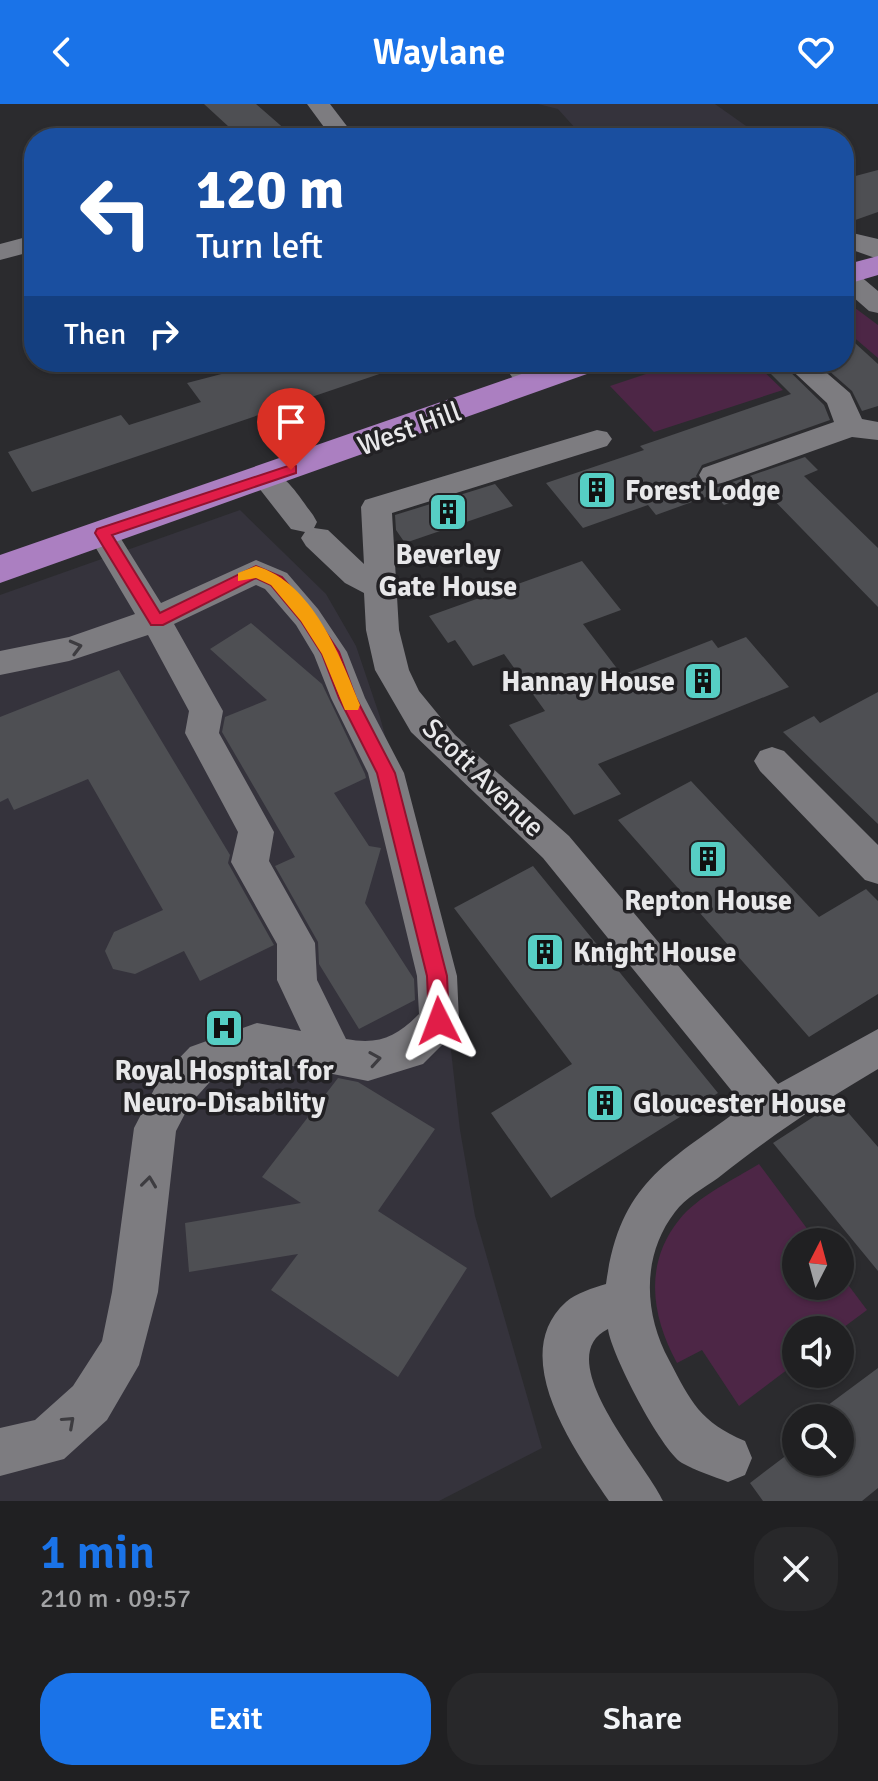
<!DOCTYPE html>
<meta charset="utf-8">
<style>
:root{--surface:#202022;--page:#28282a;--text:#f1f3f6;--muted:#a2a3a5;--line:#3d3e40;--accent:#1a73e8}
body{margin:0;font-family:Signika,sans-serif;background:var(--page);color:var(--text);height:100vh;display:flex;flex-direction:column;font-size:30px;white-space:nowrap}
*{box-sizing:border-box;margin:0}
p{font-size:26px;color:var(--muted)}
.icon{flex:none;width:44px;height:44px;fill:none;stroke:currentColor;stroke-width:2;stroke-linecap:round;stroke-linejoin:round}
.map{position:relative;height:1397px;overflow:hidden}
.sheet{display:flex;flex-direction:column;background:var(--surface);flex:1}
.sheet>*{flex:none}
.top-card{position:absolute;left:24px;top:24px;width:830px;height:244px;border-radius:32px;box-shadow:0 2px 6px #0004,0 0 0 2px var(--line);background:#1a4fa0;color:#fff;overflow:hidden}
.needle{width:52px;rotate:6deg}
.fabs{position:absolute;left:782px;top:1124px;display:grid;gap:16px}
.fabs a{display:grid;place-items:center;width:72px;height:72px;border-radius:50%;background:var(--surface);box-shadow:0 2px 6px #0004,0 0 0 2px var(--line);font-size:40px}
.pin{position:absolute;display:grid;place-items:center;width:68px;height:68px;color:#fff;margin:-82px -34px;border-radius:50% 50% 50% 0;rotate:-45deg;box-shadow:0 0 8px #0007}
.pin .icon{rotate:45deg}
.me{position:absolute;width:88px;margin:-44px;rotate:357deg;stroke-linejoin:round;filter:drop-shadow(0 0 6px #0008)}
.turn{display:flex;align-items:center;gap:28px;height:168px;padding:0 40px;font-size:36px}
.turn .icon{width:104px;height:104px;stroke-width:2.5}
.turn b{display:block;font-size:56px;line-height:68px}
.then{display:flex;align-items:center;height:76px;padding:0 40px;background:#0003;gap:16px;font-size:30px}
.round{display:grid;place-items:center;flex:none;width:84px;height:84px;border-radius:32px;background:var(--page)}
.summary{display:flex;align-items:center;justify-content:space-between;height:136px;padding:0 40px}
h1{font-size:48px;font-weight:600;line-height:60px;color:var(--accent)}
.primary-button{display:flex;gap:16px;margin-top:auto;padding:16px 40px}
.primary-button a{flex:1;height:92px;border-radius:32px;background:var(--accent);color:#fff;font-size:32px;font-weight:600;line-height:92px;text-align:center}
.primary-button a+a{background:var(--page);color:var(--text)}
header{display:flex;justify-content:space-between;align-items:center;height:104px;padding:0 40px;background:var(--accent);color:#fff;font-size:36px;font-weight:600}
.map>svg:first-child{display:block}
</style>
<header><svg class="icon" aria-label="back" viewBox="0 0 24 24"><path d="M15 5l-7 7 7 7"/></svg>Waylane<svg class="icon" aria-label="heart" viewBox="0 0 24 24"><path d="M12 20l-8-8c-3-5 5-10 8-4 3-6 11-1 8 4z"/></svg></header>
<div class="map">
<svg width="878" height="1397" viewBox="0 0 878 1397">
<rect width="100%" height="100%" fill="#2b2b2e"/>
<path fill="#35333c" d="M538,0H715L763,34H584L558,5Z
M240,406L326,490L356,542L380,613L437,823L460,1026L475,1112L542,1344L439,1397H0V491Z"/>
<path fill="#4d2646" d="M851,201L878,221V254L850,230L844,232V203Z
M682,258H767L758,262L783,286L654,328L610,282Z
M759,1060L817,1138H796V1182H840V1170L867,1206L840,1226H796V1259L739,1302L702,1246L677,1259C652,1213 643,1161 679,1116C698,1092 733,1076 759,1060Z"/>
<path fill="#4e4f53" d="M204,0H256L295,34H241Z
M878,66V108L844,120V75Z
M844,229L878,260V302L862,307L852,287L819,258H844Z
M267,258H399L400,263L32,388L8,348L121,311L129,321L201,298L187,279Z
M759,258H780L824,301L830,316L702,361L696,372L702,381L715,384L805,353L818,366L804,372L878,444V503L764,386L724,401L714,390L656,411L648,401L583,424L546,379L644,346L640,342L791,290Z
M495,380L513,402L405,439L396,426L395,411Z
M582,457L621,506L583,520L622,571L712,536L718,544L746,533L789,583L598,660L621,690L574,711L509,621L545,607L504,550L473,562L455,536L448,539L429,512Z
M251,519L322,580L365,670L366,674L334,689L369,742L381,744L365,799L414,875L415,896L359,925L319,860L318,838L275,762L295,753L222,628L225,613L267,596L210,545Z
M119,566L230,751L228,759L274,841L200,877L184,847L135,870L113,865L105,847L114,828L163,806L88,675L14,706L8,694L0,698V613Z
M878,588V720L783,628L814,612L820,619Z
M691,677L819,813L866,785L878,797V890L809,933L618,716Z
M533,762L718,989L551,1094L491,1009L572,960L454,804Z
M338,974L358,978L435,1025L378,1107L467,1164L398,1273L271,1186L298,1150L189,1168L185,1119L301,1099L262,1073Z
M838,997L878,1043V1167L773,1039Z
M878,1264V1384L862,1397H763L750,1379L796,1344V1358H840V1314H825L820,1307Z"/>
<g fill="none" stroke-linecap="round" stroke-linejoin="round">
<path fill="#7d7c80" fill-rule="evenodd" d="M307,0H330L356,34H332Z
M844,127L878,135V155L844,143Z
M34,131V147L0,156V140Z
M844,164L853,166L878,187V209L869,207L844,185Z
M501,258H529L545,279L541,285H521Z
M783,258H814L850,289L862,315L878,318V336L852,333L725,378L714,381L703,378L699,371L703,364L834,318L827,299Z
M597,326L607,328L612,335L607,342L392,409L399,526L409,566L419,587L455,631L569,732L778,980L878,925V965C822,998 769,1033 718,1074C704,1084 685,1094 675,1108C641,1152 644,1210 669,1256C691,1298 700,1318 745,1337L752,1354L745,1371L728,1378C713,1372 696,1367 682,1359C661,1346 611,1250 608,1225C548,1254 648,1362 663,1397H609C576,1348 506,1252 566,1198C576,1189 593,1184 606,1180C620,1077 668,1059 744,1002L543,754L411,628L375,566L366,526L364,489L345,479L306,442L301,434L305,428L291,425L251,374L255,367C282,360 298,392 313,411L317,418L314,424L328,426L364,460L361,403L365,396Z
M102,418L113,422L161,499L256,456L287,469L318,505L347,548L365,594L404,669L457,872L459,917L453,930L423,960L368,977L257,955L218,969L190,1000L176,1027L158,1188L139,1261L107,1316L64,1355L0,1372V1324L35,1316L73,1282L102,1237L112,1188L134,1024L160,974L190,943L257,919L301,927L277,876V840L231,758L238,728L185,629L189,607L148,531L69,557L0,571V547L69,533L135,510L87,429L91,422ZM256,481L265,485L296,521L314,551L331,594L368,669L417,872L419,910C396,933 379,941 346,935L317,876L315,839L269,757L274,728L219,629L223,607L174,520Z
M772,643L784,647L878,741V780L865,776L760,667L754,657L760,647Z"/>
<path fill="#ab7fc1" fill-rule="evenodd" d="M878,152V171L844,181V161Z
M556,258H606L601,265L0,479V451Z"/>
</g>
<defs><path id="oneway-chevron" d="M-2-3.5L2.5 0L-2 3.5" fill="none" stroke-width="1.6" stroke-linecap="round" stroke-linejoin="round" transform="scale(2)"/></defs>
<g stroke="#3d3c40">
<use href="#oneway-chevron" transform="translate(76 543) rotate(-15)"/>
<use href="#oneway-chevron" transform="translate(375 955) rotate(-9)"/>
<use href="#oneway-chevron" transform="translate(149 1078) rotate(-83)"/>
<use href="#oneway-chevron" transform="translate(69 1318) rotate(-42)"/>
</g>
<path fill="#e11d48" stroke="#92132f" stroke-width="2" d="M291,361L296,362V369L112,431L160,509L256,462L282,473L313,509L339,548L356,594L395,669L447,872L449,917L439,926L429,917L427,872L377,669L339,594L322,550L301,517L271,481L256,474L163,521H151L95,429L97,425Z"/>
<path fill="#f59e0b" d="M256,462C313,479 340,552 360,601L358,606H345L322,550L301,517L271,481L256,474L238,477V469Z"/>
<defs>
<symbol id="building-square" viewBox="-11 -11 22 22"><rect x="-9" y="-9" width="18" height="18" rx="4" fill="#56cec4" stroke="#222124"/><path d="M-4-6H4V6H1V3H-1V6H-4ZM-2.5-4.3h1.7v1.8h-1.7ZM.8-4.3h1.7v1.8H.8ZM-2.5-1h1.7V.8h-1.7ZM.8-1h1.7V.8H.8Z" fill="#111"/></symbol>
<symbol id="hospital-square" viewBox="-11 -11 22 22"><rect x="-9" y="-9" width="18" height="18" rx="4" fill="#56cec4" stroke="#222124"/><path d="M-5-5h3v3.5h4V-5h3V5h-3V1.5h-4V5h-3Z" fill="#111"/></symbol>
</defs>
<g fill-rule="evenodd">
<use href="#building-square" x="575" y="364" width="44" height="44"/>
<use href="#building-square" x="426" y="386" width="44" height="44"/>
<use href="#building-square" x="681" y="555" width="44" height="44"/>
<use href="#building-square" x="686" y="733" width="44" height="44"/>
<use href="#building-square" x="523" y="826" width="44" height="44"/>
<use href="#hospital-square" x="202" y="902" width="44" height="44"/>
<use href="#building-square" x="583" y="977" width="44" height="44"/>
</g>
<g text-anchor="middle" stroke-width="7" stroke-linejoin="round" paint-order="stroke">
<g font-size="28" fill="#e8e8ea" stroke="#222124">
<text transform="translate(409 324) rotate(-20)" y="10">West Hill</text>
<text transform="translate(484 673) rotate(44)" y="10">Scott Avenue</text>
</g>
<g font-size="28" font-weight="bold" fill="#e8e8ea" stroke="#222124" text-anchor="start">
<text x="625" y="396">Forest Lodge</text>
<text x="448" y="460" text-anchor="middle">Beverley<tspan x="448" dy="32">Gate House</tspan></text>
<text x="675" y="587" text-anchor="end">Hannay House</text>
<text x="708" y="806" text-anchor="middle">Repton House</text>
<text x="573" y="858">Knight House</text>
<text x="224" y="976" text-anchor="middle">Royal Hospital for<tspan x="224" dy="32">Neuro-Disability</tspan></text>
<text x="633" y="1009">Gloucester House</text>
</g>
</g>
</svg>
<div class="fabs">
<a><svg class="needle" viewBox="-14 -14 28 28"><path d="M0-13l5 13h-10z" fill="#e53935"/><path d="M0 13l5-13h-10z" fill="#a2a3a5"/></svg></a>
<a><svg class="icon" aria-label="sound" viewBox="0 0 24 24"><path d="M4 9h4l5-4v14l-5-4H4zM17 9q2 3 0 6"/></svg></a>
<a><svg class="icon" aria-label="search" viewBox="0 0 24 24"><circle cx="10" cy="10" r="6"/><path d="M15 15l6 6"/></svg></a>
</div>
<div class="pin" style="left:291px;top:366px;background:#d93025"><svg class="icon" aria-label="arrive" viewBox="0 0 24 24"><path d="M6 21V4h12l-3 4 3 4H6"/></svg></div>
<svg class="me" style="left:439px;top:917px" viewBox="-20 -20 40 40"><path d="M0-17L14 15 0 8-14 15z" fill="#e11d48" stroke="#fff" stroke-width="4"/></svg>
<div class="top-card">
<div class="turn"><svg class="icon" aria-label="left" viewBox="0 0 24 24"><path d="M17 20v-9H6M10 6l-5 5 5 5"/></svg><div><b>120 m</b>Turn left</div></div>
<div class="then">Then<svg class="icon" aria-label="right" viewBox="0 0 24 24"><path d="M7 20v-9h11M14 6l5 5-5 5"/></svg></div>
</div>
</div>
<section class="sheet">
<div class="summary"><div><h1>1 min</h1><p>210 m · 09:57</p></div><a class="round"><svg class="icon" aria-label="close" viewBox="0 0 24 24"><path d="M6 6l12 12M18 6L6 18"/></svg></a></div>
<div class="primary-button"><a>Exit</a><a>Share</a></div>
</section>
